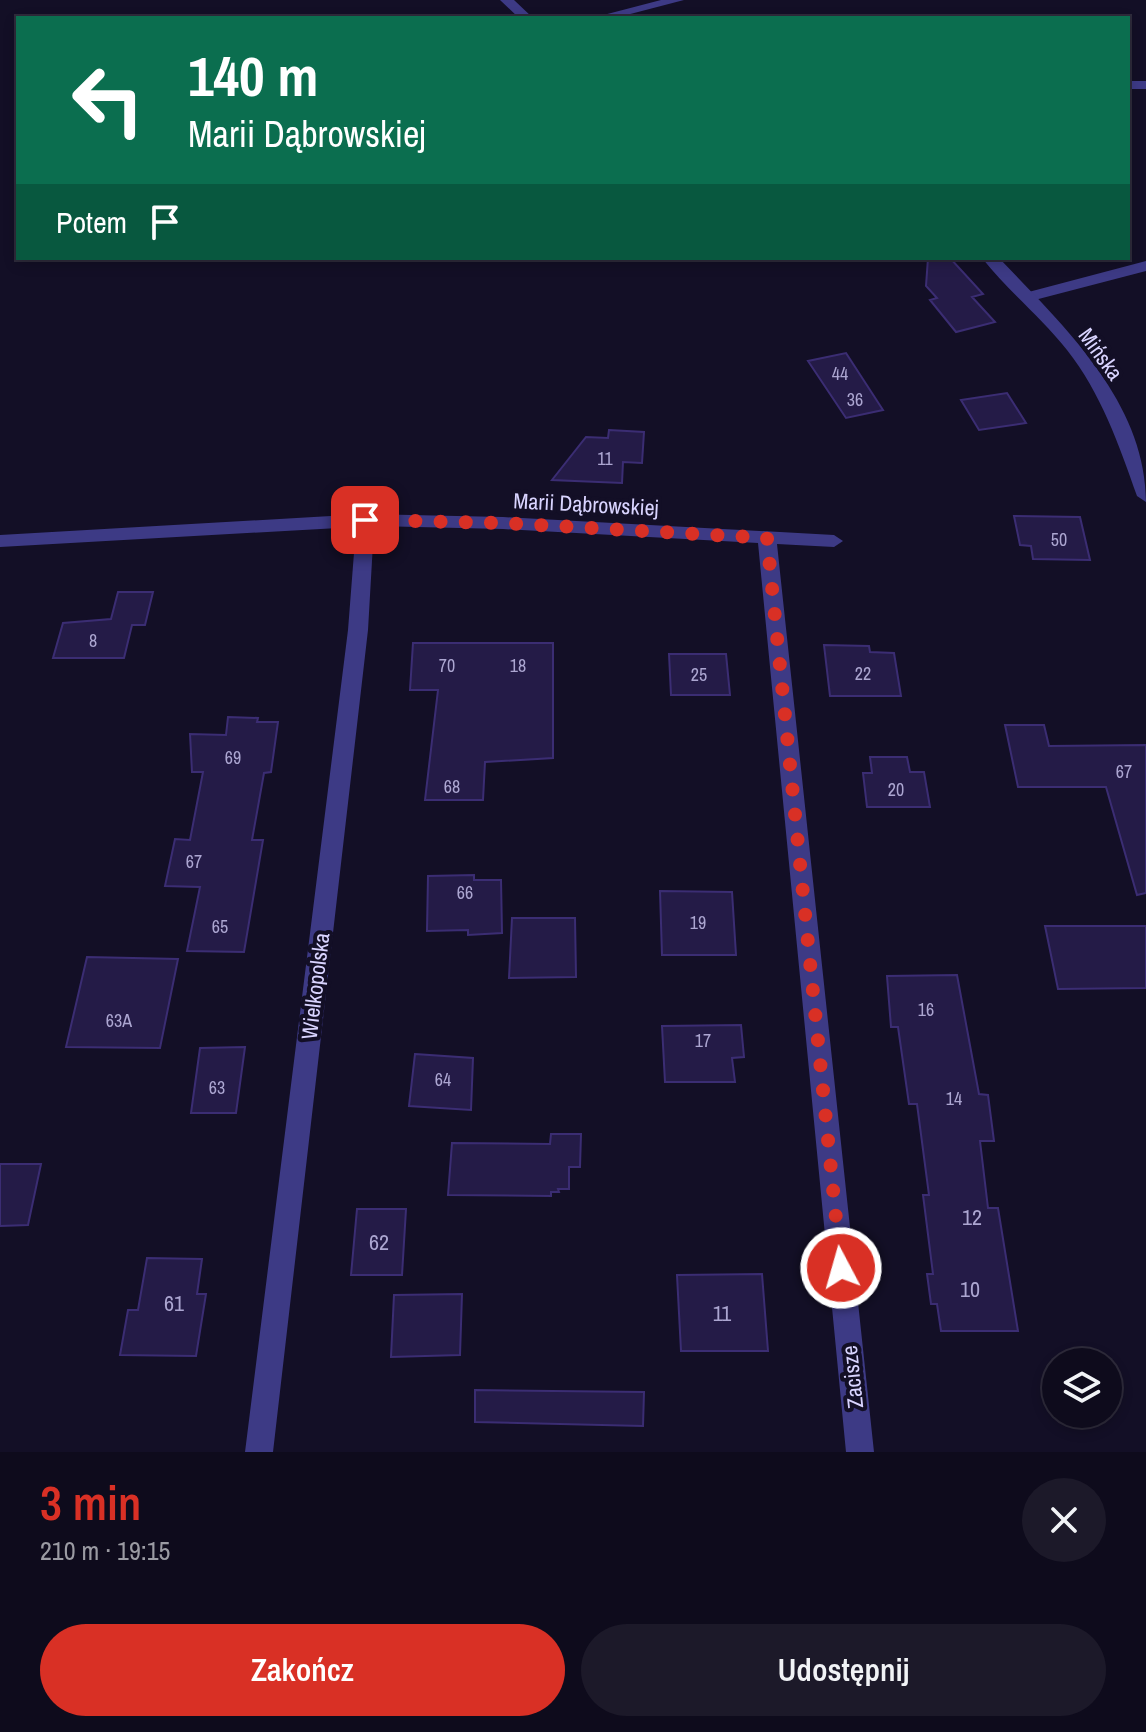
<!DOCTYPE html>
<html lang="pl">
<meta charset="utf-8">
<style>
:root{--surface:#0e0b1c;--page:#1c1929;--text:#f1f3f6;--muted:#9b9ba3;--line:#2e2b3b;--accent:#d93025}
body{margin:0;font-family:"Archivo Narrow",sans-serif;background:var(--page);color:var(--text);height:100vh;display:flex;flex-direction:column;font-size:30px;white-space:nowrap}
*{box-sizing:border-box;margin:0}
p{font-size:26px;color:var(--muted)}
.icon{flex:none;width:44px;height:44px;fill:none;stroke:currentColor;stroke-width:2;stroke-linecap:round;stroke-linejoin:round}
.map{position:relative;height:1452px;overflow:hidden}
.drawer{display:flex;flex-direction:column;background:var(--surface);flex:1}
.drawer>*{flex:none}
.top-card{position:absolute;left:16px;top:16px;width:1114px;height:244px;border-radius:0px;box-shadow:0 4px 12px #0003,0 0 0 2px var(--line);background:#0b6e4f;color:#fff;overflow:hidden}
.controls{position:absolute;left:1042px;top:1348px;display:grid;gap:16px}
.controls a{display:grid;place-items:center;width:80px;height:80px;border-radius:50%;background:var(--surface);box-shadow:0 4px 12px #0003,0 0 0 2px var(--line);font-size:40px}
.pin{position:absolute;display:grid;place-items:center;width:68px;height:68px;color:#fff;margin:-34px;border-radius:16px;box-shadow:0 4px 12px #0006}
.me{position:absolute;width:88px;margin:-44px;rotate:354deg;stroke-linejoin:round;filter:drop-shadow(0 0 6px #0008)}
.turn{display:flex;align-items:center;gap:28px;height:168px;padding:0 40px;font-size:36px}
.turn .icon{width:104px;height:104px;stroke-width:2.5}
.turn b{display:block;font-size:56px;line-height:68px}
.then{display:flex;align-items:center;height:76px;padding:0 40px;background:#0003;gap:16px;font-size:30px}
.round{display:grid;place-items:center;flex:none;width:84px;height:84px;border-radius:42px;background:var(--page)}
.head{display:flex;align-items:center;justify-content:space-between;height:136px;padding:0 40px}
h1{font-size:48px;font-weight:600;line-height:60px;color:var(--accent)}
.primary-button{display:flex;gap:16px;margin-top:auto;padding:16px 40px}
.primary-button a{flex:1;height:92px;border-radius:48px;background:var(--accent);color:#fff;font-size:32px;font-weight:600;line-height:92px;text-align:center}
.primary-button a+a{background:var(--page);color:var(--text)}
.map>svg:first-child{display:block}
</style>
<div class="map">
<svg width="1146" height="1452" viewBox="0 0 1146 1452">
<rect width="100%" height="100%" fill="#130f26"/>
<path fill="#241b47" stroke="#3b2d73" stroke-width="2" d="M928,258H950L983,294L972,297L995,322L956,332L930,300L937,298L926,286Z
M846,353L883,410L846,418L808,361Z
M1007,393L1026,423L979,430L961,400Z
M609,430L644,432L642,463L623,462L622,483L552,480L586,437L608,438Z
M1014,516L1080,517L1090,560L1033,559L1031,546L1020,545Z
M118,592H153L145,625H132L124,658H53L63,623L111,619Z
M413,643H553V758L485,762L483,800H425L438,690H410Z
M824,645L869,646L870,652L894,653L901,696H830Z
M669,654H726L730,695H671Z
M228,717L258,718L257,722H278L271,772L264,773L252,840H263L244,952L187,951L200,887L165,886L175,839L190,840L203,772H192L190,734L226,735Z
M1005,725H1044L1049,746L1146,745V893L1137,895L1106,787H1018Z
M870,757H907L910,772H924L930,807H867L863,773H872Z
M474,875V880H501L502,933L468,935V930L427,931L428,876Z
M660,891L732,892L736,955H662Z
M512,918H575L576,977L509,978Z
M1045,926H1146V988L1058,989Z
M87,957L178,959L160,1048L66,1047Z
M957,975L979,1094L988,1095L994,1141H980L988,1208H998L1018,1331H941L937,1304H931L927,1274H933L923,1195H929L917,1104H909L898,1027H891L887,976Z
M741,1025L744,1057L732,1058L735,1082H665L662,1026Z
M245,1047L236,1113H191L200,1048Z
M415,1054L473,1058L471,1110L409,1106Z
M551,1134H581L580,1167H569V1189H558L559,1192H551V1196L448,1195L452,1143L550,1144Z
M0,1164H41L28,1225L0,1226Z
M357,1209H406L402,1275H351Z
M147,1258L202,1259L197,1294H206L196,1356L120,1355L128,1310H138Z
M762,1274L768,1351H681L677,1275Z
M462,1294L460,1355L391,1357L394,1295Z
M475,1390L644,1392L643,1426L475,1422Z"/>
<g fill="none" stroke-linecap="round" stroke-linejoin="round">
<path fill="#3d3a85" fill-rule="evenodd" d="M500,0H514L533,18H519Z
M661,0H684L615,18H592Z
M1146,261V271L1027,302L1019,297L1021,294Z"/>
<path fill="#3d3a85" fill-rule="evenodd" d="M1128,81H1146V89H1128Z
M982,258H999C1063,325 1146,402 1146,502L1137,496C1119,445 1101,393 1067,350C1041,317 1008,291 982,258Z
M365,514L503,517L834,535L843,541L834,547L777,544L874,1452H846L758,543L503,529L374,526L368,630L273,1452H245L348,630L356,527L0,547V535Z"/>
</g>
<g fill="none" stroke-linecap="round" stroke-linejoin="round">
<path stroke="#d93025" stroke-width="14" stroke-dasharray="0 25.2" d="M365,520L503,523L767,538L841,1268"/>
</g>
<g text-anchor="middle" stroke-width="8" stroke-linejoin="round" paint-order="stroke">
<g font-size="18" fill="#aca6d1">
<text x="840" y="380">44</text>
<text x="855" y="406">36</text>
<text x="605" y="465">11</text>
<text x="1059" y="546">50</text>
<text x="93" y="647">8</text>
<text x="447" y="672">70</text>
<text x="518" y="672">18</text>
<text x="863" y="680">22</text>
<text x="699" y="681">25</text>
<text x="233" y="764">69</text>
<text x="1124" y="778">67</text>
<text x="452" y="793">68</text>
<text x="896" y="796">20</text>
<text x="194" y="868">67</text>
<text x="465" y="899">66</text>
<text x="698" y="929">19</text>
<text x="220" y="933">65</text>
<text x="926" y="1016">16</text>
<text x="119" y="1027">63A</text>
<text x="703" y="1047">17</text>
<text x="443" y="1086">64</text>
<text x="217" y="1094">63</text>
<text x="954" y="1105">14</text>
</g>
<g font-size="22" fill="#d9d4ff" stroke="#130f26">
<text transform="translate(1101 354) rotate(54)" y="8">Mińska</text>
<text transform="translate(586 504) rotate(3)" y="8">Marii Dąbrowskiej</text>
<text transform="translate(315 986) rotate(-83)" y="8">Wielkopolska</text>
<text transform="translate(852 1377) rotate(-96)" y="8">Zacisze</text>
</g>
<g font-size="22" fill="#aca6d1">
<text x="972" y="1225">12</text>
<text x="379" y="1250">62</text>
<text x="970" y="1297">10</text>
<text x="174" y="1311">61</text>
<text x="722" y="1321">11</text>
</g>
</g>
</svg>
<div class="controls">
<a><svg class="icon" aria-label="layers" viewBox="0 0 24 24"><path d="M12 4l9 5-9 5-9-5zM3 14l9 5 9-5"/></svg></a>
</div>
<div class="pin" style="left:365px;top:520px;background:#d93025"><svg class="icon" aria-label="arrive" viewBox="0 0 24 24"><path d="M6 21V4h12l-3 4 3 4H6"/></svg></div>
<svg class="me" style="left:841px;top:1268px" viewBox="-20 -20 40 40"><circle r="17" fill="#d93025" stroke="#fff" stroke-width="3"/><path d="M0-11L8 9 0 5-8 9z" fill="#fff"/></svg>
<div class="top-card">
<div class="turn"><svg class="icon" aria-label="left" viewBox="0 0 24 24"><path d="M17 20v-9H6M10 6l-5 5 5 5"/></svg><div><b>140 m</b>Marii Dąbrowskiej</div></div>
<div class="then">Potem<svg class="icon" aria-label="arrive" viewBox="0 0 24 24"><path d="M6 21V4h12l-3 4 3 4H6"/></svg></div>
</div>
</div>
<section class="drawer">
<div class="head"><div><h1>3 min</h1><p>210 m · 19:15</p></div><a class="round"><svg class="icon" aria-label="close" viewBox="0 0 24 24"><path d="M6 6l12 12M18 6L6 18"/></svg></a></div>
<div class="primary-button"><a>Zakończ</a><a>Udostępnij</a></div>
</section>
